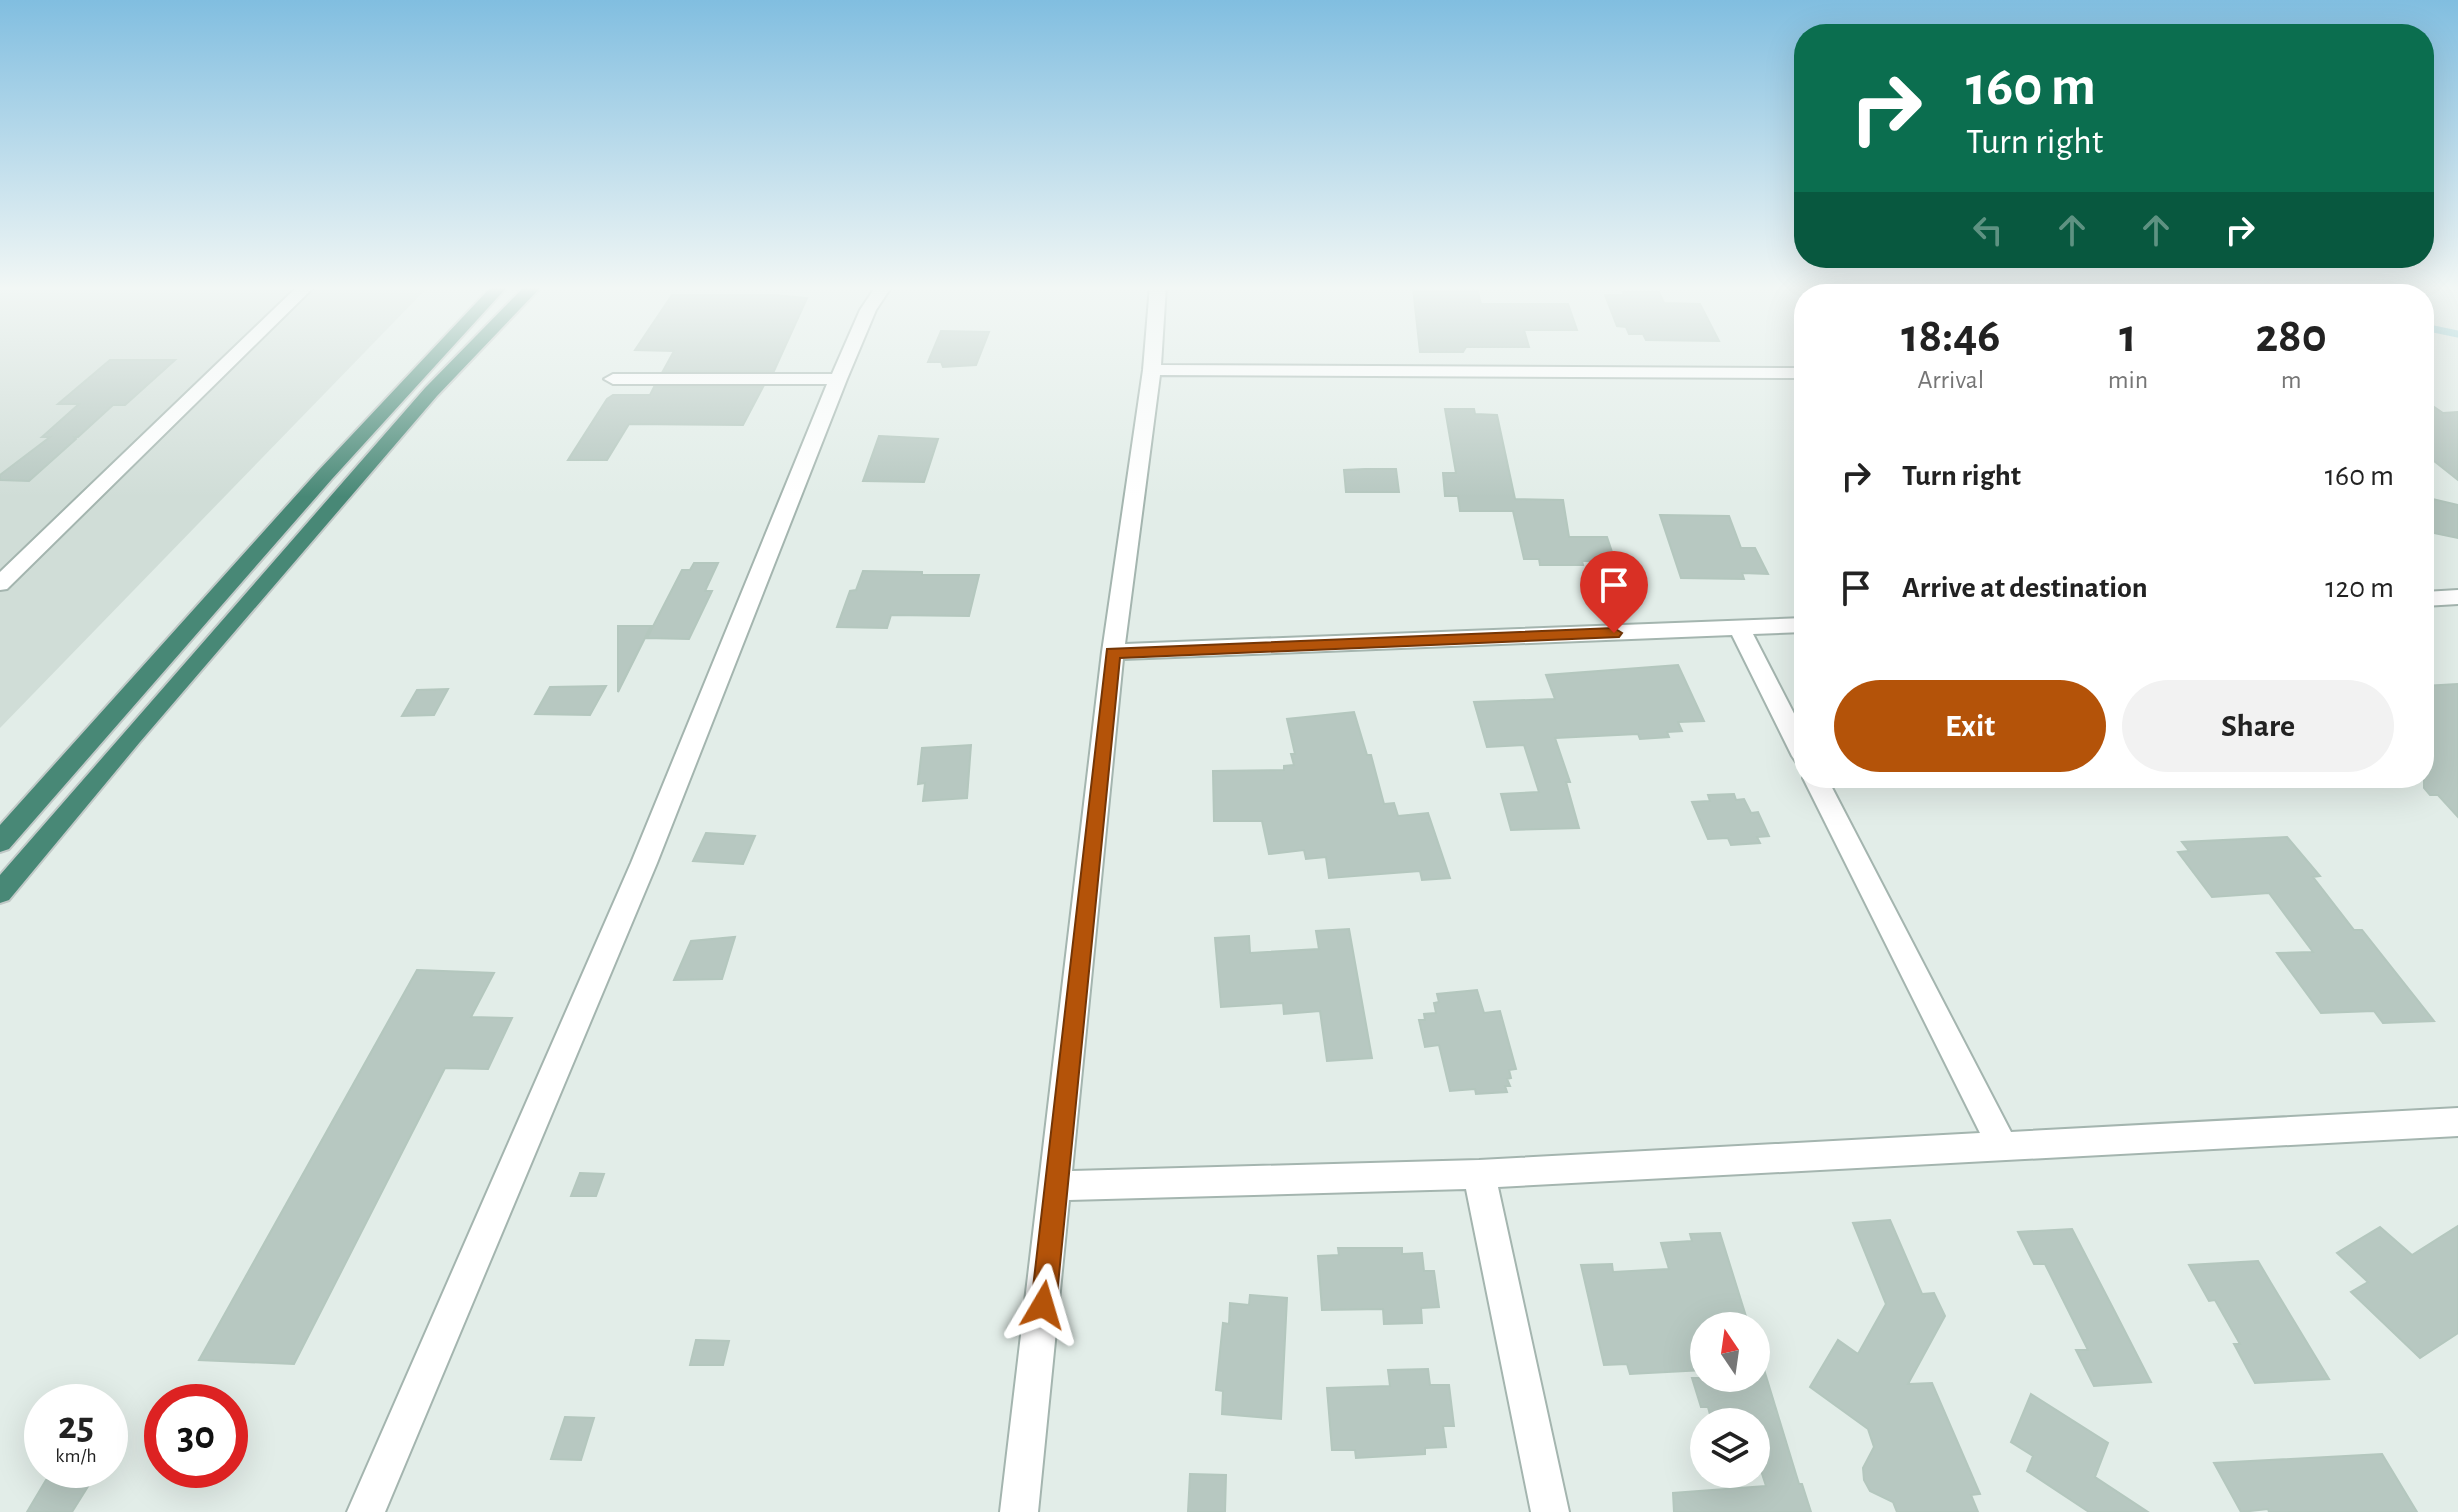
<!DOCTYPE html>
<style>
:root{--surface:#fff;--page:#f2f2f2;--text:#222;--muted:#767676;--accent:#b45309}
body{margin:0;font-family:"Alegreya Sans",sans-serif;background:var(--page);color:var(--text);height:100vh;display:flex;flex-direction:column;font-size:30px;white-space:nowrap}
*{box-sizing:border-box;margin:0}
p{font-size:26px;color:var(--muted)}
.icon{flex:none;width:44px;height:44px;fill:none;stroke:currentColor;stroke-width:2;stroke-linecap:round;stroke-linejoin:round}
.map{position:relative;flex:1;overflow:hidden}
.panel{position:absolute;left:1794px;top:284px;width:640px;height:504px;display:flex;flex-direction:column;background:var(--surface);border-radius:32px;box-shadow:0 8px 32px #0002}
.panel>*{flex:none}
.hud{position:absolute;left:1794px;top:24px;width:640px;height:244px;border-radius:32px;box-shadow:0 8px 32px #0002;background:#0b6e4f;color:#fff;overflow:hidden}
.needle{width:52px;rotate:347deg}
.controls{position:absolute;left:1690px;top:1312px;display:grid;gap:16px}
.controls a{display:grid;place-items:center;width:80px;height:80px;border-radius:50%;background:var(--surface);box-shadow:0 8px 32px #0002;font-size:40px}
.speed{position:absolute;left:24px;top:1384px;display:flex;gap:16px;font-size:40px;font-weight:700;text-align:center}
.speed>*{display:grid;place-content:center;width:104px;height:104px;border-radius:50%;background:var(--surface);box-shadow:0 8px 32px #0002;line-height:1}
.speed small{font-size:20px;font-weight:400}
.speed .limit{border:12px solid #d22;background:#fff;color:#111}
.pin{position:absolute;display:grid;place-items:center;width:68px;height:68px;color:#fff;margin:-82px -34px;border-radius:50% 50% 50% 0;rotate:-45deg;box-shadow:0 0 8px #0007}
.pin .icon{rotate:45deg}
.me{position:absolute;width:88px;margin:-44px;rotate:7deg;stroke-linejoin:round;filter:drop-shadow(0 0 6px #0008)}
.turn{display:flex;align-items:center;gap:28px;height:168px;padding:0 40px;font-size:36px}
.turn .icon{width:104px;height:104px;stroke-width:2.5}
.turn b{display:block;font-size:56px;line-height:68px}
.lanes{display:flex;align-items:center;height:76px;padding:0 40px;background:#0003;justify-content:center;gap:40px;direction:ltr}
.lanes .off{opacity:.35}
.eta{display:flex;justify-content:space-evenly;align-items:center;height:136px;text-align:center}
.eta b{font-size:48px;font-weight:700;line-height:56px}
.cta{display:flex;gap:16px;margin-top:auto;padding:16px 40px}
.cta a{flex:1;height:92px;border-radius:48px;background:var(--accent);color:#fff;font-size:32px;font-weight:700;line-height:92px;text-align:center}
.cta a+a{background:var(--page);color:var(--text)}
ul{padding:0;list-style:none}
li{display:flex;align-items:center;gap:24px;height:112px;padding:0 40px}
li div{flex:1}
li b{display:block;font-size:30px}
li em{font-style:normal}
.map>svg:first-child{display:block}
</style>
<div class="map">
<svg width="2458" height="1512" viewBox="0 0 2458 1512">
<rect width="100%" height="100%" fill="#e2ede8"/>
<path fill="#d0ddd7" d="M0,286H429L0,728Z"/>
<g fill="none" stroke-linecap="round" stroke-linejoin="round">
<path stroke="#88ccd4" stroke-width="7" d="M2167,286L2224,294
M2424,327L2458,334"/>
</g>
<path fill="#b7c8c1" stroke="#b4c7be" stroke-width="2" d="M1413,288L1477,289L1481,304H1568L1577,330H1524L1529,347H1466L1463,352H1420Z
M1623,292H1659L1664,303L1700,304L1719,341L1646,340L1643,334H1629L1626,327L1617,326L1605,295H1624Z
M672,295H775L807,298L774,371H663L674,351L635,350Z
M941,331L989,332L976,365L943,367L941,362H928Z
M110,360H175L125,405H113L78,437H74L76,439L29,481L0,480V475L50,437H42L79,404H58Z
M654,387H763L743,425L629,424L607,460H568L607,399L613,395H650Z
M2424,400L2443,413L2458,412V480L2424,453Z
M1445,409H1474L1475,414L1497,415L1515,499L1563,500L1569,537H1607L1615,561H1582L1583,565H1540L1539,559H1524L1513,511H1460L1458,496H1445L1443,473H1456Z
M879,436L938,439L924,482L863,481Z
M1365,469H1396L1399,492H1346L1344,470Z
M2424,497L2458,505V538L2424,531Z
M1660,515L1729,516L1741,548H1755L1768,574L1742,573L1744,579L1681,578Z
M694,563H718L705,591H712L689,639L647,638L682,570H690Z
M863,571L922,572V575H979L969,616L891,615L887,628L837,627L850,591L856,590Z
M618,626H651L618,692Z
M1678,665L1704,721L1678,722L1682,731L1667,732L1669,737L1640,739L1638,734L1555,738L1570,782H1566L1579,828L1511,830L1501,794L1539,792L1524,745L1487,747L1474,702L1555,699L1546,675Z
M2458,684V817L2438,795H2430L2424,788V686Z
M606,686L590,715L535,714L550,687Z
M448,689L434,715L402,716L417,690Z
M1354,712L1367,755H1371L1384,804L1394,803L1398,816L1428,813L1450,878L1422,880L1420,871L1329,878L1326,857L1306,859L1304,850L1269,854L1262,821H1214L1213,771L1284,770V766L1294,765L1291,754H1295L1287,719Z
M971,745L967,798L923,801L925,783L918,784L922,748Z
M1734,794L1736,800L1744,799L1751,813L1758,812L1769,836L1757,837L1760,843L1731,845L1728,838L1708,839L1692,802L1710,801L1708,795Z
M706,833L755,836L743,864L693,861Z
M2287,837L2320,876L2313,877L2354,930H2362L2434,1021L2383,1023L2374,1011L2321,1013L2277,953L2313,952L2269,893L2212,897L2178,852L2189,851L2182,842Z
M1349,929L1372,1058L1327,1061L1320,1011L1284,1014L1283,1003L1221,1007L1215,938L1249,936L1250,953L1319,949L1316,931Z
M735,937L722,979L674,980L691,941Z
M417,970L494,973L471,1017L512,1018L488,1069L445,1068L294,1364L199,1360Z
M1477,990L1484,1013L1500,1011L1516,1069L1509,1070L1511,1078L1507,1079L1510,1086H1505L1507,1092L1476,1094L1475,1089L1450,1091L1439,1045L1425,1047L1419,1020H1425L1424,1014L1436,1013L1434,1003L1439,1002L1437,994Z
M580,1173L604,1174L596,1196H571Z
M1890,1220L1922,1294L1934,1293L1945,1316L1908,1384L1932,1383L1980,1494L1971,1495L1978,1512H1897L1893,1502L1870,1491L1864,1480L1863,1468L1874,1447L1868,1429L1810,1387L1838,1340L1858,1354L1886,1304L1853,1223Z
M2458,1226V1333L2420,1358L2351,1292L2368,1282L2337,1253L2380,1227L2412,1255Z
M2072,1229L2115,1312L2151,1382L2094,1386L2076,1350H2088L2045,1264H2034L2018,1232Z
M1720,1233L1749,1326H1704V1370L1630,1374L1627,1364L1604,1365L1581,1265L1612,1264L1613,1272L1669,1269L1661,1243L1692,1241L1690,1234Z
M1338,1248H1402V1254L1422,1253L1424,1271H1434L1439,1307L1421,1308L1422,1323L1384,1324L1383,1309L1322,1310L1318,1256L1339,1255Z
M2258,1261L2271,1283L2329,1379L2255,1383L2234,1344H2240L2215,1300L2209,1301L2189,1265Z
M1250,1295L1287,1298L1281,1419L1222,1414L1223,1391L1216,1390L1223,1323L1229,1324L1230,1303L1249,1305Z
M696,1340L729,1341L723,1365H690Z
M1762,1363L1799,1484H1802L1811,1512H1674L1673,1493L1766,1486L1756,1455V1422H1712L1708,1407H1701L1692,1378H1756V1364Z
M1428,1369L1430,1385H1449L1454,1426H1443L1446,1447L1425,1448V1454L1356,1458L1355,1450H1332L1327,1388L1390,1386L1388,1370Z
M2031,1394L2108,1443L2095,1477L2148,1512H2089L2027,1471L2033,1456L2011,1442Z
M565,1417L594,1418L581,1460L551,1459Z
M2382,1454L2417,1512H2269L2268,1509L2241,1512L2214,1463Z
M1190,1474L1226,1475L1225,1512H1188Z
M46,1480H92L72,1512H27Z"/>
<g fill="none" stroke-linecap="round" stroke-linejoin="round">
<defs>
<path id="minor" d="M298,286H315L7,589L0,590V572Z
M876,286H892L876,310L847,379L657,863L385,1512H347L631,863L827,384H613L604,379L613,374H832L860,310Z
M1150,286H1166L1161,365L1804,368V378L1160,375L1125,644L1804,618V632L1753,634L1804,733V764L1796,762L1792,756L1732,635L1123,659L1072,1171L1479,1160L1980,1133L1803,778L1804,776L1827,778L2011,1132L2458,1108V1136L1498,1187L1569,1512H1531L1466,1189L1069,1200L1038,1512H1000L1102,652L1143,370Z
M2458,590V604L2424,606V592Z"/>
<path id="trunk" d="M492,286H508L332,479L9,849L0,852V825L318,471Z
M525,286H542L437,396L140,742L9,900L0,903V875L425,388Z"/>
</defs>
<use href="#minor" stroke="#a4b5af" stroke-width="4"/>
<use href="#trunk" stroke="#c1c9c7" stroke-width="4"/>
<use href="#minor" fill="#fff" fill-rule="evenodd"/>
<use href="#trunk" fill="#488876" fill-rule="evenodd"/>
</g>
<linearGradient id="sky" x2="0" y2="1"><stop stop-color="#81bee0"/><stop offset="0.58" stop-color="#f2f7f5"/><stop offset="1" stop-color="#f2f7f5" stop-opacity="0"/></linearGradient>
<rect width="2458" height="497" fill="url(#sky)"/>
<path fill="#b45309" stroke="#753606" stroke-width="2" d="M1614,628L1622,633L1619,637L1120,658L1056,1305L1052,1314L1043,1317L1034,1314L1031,1305L1107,649Z"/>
</svg>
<div class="controls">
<a><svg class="needle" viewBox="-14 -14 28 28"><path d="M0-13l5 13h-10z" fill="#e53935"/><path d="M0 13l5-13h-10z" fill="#767676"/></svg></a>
<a><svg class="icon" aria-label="layers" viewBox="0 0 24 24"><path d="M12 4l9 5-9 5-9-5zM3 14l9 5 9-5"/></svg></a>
</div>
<div class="speed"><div>25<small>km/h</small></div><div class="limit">30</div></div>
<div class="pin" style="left:1614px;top:633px;background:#d93025"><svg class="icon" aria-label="arrive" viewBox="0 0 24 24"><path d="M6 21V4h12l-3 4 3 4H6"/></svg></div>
<svg class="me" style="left:1043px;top:1305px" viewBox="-20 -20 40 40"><path d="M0-17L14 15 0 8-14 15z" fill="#b45309" stroke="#fff" stroke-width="4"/></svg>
<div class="hud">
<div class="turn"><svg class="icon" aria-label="right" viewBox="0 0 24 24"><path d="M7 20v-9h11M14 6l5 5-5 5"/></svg><div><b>160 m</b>Turn right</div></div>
<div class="lanes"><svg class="icon off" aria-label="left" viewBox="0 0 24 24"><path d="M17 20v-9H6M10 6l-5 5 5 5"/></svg><svg class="icon off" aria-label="ahead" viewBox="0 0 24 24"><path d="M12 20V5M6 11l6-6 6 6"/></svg><svg class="icon off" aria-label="ahead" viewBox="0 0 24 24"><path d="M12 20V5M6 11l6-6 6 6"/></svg><svg class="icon" aria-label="right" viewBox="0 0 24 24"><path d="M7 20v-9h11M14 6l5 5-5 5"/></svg></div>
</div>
<section class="panel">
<div class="eta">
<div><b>18:46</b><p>Arrival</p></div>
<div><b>1</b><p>min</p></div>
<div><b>280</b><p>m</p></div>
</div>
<ul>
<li><svg class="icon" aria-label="right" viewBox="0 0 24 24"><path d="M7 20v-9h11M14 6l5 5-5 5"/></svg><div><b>Turn right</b></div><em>160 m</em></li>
<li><svg class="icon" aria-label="arrive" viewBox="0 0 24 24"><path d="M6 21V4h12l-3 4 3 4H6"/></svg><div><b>Arrive at destination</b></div><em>120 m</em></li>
</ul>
<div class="cta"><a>Exit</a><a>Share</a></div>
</section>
</div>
